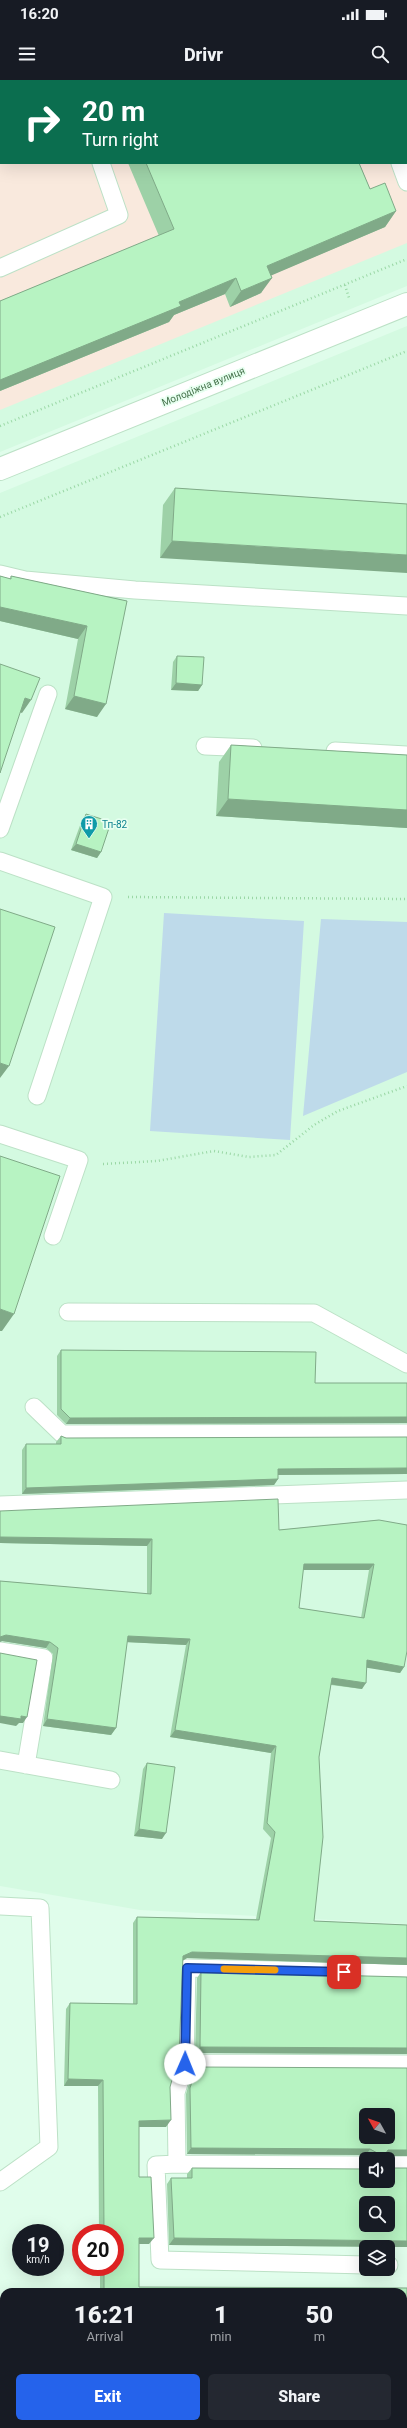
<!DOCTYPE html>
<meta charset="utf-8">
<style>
:root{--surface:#171b24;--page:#242831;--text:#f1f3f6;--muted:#9ea1a6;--accent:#2563eb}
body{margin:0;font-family:Roboto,sans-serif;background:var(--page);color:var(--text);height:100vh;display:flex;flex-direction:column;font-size:15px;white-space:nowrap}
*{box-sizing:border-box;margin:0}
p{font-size:13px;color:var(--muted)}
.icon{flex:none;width:22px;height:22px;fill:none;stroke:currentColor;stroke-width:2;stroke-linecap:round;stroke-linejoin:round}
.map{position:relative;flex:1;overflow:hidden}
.drawer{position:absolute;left:0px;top:2208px;width:407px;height:140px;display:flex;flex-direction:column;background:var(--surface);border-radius:12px 12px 0 0;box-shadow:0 4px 16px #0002}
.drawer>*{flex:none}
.banner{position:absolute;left:0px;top:0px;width:407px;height:84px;box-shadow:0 4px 16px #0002;background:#0b6e4f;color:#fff;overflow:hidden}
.needle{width:26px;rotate:310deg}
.controls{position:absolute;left:359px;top:2028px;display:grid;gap:8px}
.controls a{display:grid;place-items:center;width:36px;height:36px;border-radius:6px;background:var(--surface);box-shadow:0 4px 16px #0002;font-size:20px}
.speed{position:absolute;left:12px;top:2144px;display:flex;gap:8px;font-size:20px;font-weight:700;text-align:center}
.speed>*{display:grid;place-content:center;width:52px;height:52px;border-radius:50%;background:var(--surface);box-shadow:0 4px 16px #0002;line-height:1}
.speed small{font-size:10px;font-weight:400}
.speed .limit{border:6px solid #d22;background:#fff;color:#111}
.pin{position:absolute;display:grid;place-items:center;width:34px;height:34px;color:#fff;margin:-17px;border-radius:8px;box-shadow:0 2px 6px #0006}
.me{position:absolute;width:44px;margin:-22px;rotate:1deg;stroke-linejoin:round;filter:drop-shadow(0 0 3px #0008)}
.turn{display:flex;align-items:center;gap:14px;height:84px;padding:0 16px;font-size:18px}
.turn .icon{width:52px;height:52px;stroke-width:2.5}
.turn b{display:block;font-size:28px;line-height:34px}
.eta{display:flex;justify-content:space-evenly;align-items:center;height:68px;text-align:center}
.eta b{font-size:24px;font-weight:800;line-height:28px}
.cta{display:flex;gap:8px;margin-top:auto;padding:8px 16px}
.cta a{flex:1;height:46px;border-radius:6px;background:var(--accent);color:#fff;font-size:16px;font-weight:800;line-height:46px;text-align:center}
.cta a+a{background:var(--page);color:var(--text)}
.status{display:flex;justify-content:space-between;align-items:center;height:28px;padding:0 20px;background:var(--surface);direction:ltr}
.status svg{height:11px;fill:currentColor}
header{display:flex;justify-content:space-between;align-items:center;height:52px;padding:0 16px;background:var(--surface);font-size:18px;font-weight:800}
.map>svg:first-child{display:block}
</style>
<div class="status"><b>16:20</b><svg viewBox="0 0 49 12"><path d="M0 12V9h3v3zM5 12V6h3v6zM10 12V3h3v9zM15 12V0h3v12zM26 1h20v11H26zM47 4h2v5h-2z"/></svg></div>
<header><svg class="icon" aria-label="menu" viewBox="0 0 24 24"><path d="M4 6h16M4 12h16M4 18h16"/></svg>Drivr<svg class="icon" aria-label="search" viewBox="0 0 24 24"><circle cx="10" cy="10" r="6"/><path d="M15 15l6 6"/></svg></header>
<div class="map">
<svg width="407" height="2348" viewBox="0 0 407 2348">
<rect width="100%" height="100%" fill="#e0fdeb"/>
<path fill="#d4fae1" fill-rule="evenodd" d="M0,0H407V206L0,372ZM1,1H406V83H1Z
M407,246V1844L140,1830L0,1806V413Z"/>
<path fill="#f9e9dd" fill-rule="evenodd" d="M0,0H407V163L0,330ZM1,1H406V83H1Z"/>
<path fill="#bedaea" d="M164,833L304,841L290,1060L150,1051Z
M321,839L407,842V992L303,1036Z"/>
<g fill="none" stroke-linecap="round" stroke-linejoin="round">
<defs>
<path id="lane" d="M367,0L368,1
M159,1L161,0
M400,83L407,102
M0,188L119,135L101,83
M0,494L25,500L135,510L407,526
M205,666L253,668
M335,671L407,675
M0,749L48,614
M0,781L103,817L37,1016
M0,1054L79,1080L53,1156
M68,1232L314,1233L407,1284
M34,1327L62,1354L407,1353
M0,1425L407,1410
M0,1571L44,1578L26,1685
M0,1680L111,1700
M0,1826L40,1828L49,2067L0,2102
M407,1893L187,1888L185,1983L407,1984
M185,1983L176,2013L177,2084L366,2085
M177,2084L156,2085L160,2180L366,2185
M388,2085H407
M388,2185H389"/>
<path id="street" d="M0,389L407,224"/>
</defs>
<use href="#lane" stroke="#bce1c6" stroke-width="19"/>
<use href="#street" stroke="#bce1c6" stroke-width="24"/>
<path stroke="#9ad7a5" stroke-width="2.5" stroke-dasharray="1 3" stroke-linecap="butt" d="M345,205L349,218
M0,346L407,179
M0,437L407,271
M128,817L407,819
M103,1084L157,1081L214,1071L249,1077L276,1075L314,1045L338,1031L407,1006"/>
<use href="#lane" stroke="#fff" stroke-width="17"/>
<use href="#street" stroke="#fff" stroke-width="22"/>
</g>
<path fill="#9dd1a7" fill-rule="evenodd" d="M128,83H359L370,109L396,131L385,147L271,195L261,213L230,227L225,214L174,235L169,242L0,311V221L159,156Z
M175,408L407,424L160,478L163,425Z
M0,496L10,499L11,496L127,521L97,637L65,629L78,559L0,541Z
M177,576L202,605L198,611L171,610L173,582Z
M231,665L407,675V748L216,736L219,682Z
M86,734L101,772L97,778L71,770L82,740Z
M61,1270L315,1303H407V1343L66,1344L57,1335V1276Z
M61,1356L66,1358L407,1394L278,1395V1399L274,1405L22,1414V1370L26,1364H56V1362Z
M0,1431L279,1450L379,1440L404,1587L400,1593L367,1587L362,1609L331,1605L319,1677L314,1841L407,1845V1885L187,1878L183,1880L166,2047H139V2097L149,2164H139V2207L407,2208V2250H403V2212H100V2187H115V2153H99L98,2006H64L66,1929L70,1923L133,1924V1843L137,1837L256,1839L271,1758L263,1749L271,1673L170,1657L186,1565L127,1562L116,1648L111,1655L43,1646L53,1574L46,1568L2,1561L0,1562V1501L147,1514V1466L0,1463ZM303,1490H369L361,1538L299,1528Z
M147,1683L162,1759L134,1756L143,1689Z
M201,1892L407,1897V1974L195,1973L197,1898Z
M197,1987L407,2076H384L382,2079H373L366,2075L187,2074L186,2014L192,1993Z
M192,2088L407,2167L169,2165L167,2104L171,2098H187V2094Z"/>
<path fill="#80aa88" d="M396,131L385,147L256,202L267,186Z
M236,198L225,214L174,235L169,242L0,311V300L179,222Z
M272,198L261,213L230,227L241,211Z
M172,461L407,475V493L160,478Z
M0,527L87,546L78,559L0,541Z
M176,603L202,605L198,611L171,610Z
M74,616L106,624L97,637L65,629Z
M25,618L31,620L22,633L16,631Z
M228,719L407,730V748L216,736Z
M76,764L101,772L97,778L71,770Z
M0,983L9,986L0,998Z
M0,1229L14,1234L2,1251H0Z
M407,1337V1343L66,1344L70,1338Z
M407,1388V1394L274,1395L278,1389Z
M278,1399L274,1405L22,1414L26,1408Z
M0,1457L152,1459L147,1466L0,1463Z
M304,1484H374L369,1490H300Z
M6,1555L50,1562L46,1568L2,1561L0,1562V1557Z
M128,1556L190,1559L186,1565L124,1562Z
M367,1580L404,1587L400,1593L362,1587Z
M332,1598L366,1603L362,1609L328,1604Z
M0,1636H21L27,1637L23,1643H19L16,1646L0,1643Z
M47,1639L116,1648L111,1655L43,1646Z
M175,1650L276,1666L271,1673L170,1657Z
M139,1749L166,1753L162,1759L134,1756Z
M192,1872L407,1878V1885L187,1878L179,1883L183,1876Z
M200,1967L407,1968V1974L195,1973Z
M68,1999L103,2000L98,2006H64Z
M171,2040L166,2047H134L139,2041Z
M191,2068L370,2069L366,2075L187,2074Z
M388,2070H407V2076H383Z
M139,2158H154L149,2164H135Z
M174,2158L407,2161V2167L169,2165Z
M403,2244H407V2250H403Z"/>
<path fill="#b7f3c2" stroke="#80aa88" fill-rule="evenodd" d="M194,0H324L325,1H192Z
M146,83H359L370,109L385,103L396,131L267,186L272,198L241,211L236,198L179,222L181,226L0,300V221L174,149Z
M175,408L407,424V475L172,461Z
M0,496L11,499V496L127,521L106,624L74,616L87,546L0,527Z
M177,576L204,577L202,605L176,603Z
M0,584L40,598L31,620L25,618L0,693Z
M231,665L407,675V730L228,719Z
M86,734L111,742L101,772L76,764Z
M0,829L55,847L9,986L0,983Z
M0,1076L60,1096L14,1234L0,1229Z
M61,1270L316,1272L315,1303H407V1337L70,1338L61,1329Z
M61,1356L66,1358L407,1357V1388L278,1389V1399L26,1408V1364H61Z
M278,1419L279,1450L379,1440L407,1445V1571L404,1587L367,1580L366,1603L332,1598L319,1677L323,1757L314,1841L407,1845V1878L192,1872L183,1876L179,1975L170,2007L171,2040L139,2041V2097H151L154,2158H139V2207L407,2208V2244H403V2212H104V2187H115V2153H104L103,2000L68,1999L70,1923L137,1924V1837L259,1840L275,1752L267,1743L276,1666L175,1650L190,1559L128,1556L116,1648L47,1639L58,1568L50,1562L6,1555L0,1557V1501L151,1514L152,1459L0,1457V1431ZM304,1484H374L364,1538L299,1528Z
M0,1573L37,1580L27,1637L21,1636V1639L0,1636Z
M147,1683L175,1687L166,1753L139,1749Z
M201,1892L407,1897V1968L200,1967Z
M197,1987L407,1988V2070H388L382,2079H380L379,2074L370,2069L191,2068L190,2008ZM366,2035H388V2057H366Z
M192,2088L366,2089V2101H388V2088H407V2161L174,2158L171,2098H192ZM366,2123H388V2145H366Z"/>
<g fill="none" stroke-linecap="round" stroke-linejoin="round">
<defs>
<path id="route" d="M185,1984L187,1888L344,1892"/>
</defs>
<use href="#route" stroke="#184099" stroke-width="10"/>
<use href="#route" stroke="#2563eb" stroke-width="7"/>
<path stroke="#f59e0b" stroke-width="7" d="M224,1889L275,1890"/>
</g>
<defs>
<symbol id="building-pin" viewBox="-11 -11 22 30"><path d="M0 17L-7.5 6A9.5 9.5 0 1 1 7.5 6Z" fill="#0f9aa8" stroke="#e7fff0"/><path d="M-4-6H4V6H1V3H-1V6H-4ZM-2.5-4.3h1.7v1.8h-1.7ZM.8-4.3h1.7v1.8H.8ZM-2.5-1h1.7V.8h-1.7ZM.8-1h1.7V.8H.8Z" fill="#fff"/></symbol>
</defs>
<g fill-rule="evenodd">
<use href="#building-pin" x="79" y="734" width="20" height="27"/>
</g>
<g text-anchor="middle" stroke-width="3.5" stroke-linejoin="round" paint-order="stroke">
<g font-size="10" fill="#47744d" stroke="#e7fff0">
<text transform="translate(203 306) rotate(-22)" y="4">Молодіжна вулиця</text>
</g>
<g font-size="10" fill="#0d838f" stroke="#e7fff0" text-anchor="start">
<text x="102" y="748">Тп-82</text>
</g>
</g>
</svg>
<div class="controls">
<a><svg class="needle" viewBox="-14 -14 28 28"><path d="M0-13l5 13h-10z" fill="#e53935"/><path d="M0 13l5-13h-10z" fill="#9ea1a6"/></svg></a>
<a><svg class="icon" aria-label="sound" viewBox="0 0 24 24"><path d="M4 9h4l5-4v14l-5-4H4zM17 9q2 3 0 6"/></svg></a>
<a><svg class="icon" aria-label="search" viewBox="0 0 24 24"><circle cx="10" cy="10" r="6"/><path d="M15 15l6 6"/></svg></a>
<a><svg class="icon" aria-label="layers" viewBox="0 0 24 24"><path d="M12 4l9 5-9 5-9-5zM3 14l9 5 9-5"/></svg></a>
</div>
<div class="speed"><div>19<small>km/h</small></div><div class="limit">20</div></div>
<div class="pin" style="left:344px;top:1892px;background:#d93025"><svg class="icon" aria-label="arrive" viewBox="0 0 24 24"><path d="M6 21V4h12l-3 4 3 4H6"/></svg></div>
<svg class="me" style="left:185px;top:1984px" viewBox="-20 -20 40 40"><circle r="19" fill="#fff"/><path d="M0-13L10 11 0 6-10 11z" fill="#2563eb"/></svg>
<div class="banner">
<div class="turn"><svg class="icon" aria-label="right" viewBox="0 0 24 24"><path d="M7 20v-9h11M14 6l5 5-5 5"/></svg><div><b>20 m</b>Turn right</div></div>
</div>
<section class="drawer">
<div class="eta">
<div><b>16:21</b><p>Arrival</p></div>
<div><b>1</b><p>min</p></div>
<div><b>50</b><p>m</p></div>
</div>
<div class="cta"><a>Exit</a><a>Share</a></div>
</section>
</div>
